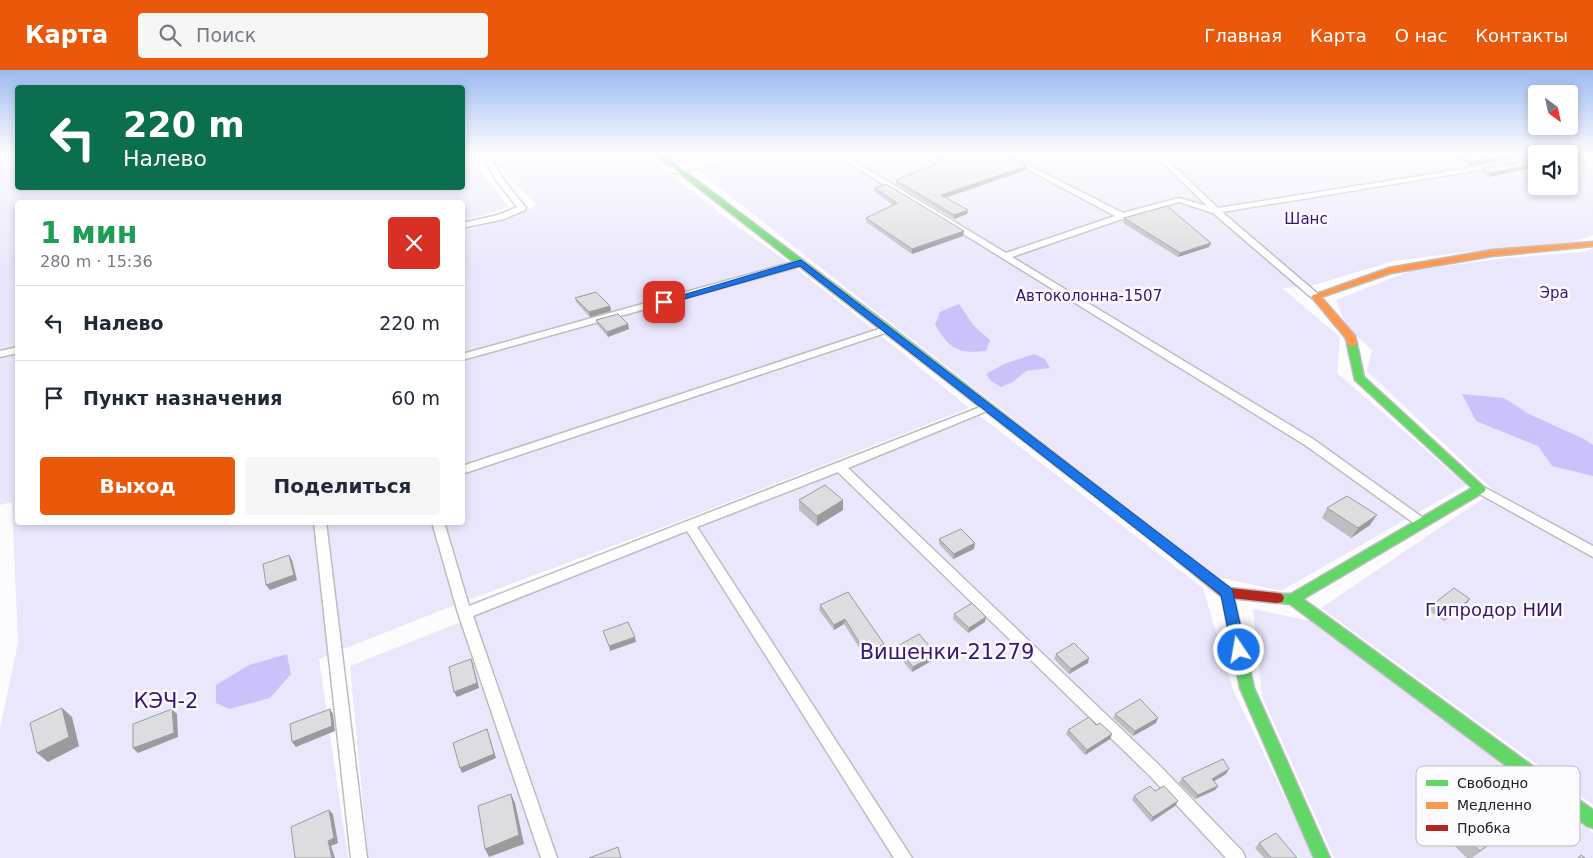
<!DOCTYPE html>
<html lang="ru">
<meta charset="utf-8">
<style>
:root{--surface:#fff;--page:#f6f6f7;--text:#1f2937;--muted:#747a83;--line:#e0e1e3;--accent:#ea580c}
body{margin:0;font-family:"DejaVu Sans",sans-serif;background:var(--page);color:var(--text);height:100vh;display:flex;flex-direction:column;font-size:19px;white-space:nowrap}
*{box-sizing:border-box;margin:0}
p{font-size:16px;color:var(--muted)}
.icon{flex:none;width:28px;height:28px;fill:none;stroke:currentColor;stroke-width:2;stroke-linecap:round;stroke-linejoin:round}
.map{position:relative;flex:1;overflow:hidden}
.drawer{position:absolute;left:15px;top:130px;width:450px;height:325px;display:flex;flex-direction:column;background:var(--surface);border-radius:5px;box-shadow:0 2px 8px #0003}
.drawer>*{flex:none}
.top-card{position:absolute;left:15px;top:15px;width:450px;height:105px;border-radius:5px;box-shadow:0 2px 8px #0003;background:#0b6e4f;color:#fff;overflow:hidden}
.needle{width:32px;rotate:147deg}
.tools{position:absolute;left:1528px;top:15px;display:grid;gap:10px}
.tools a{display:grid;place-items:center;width:50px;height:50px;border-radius:5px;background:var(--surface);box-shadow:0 2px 8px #0003;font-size:25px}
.pin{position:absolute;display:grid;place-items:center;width:42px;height:42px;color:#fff;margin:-21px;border-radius:10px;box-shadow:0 2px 8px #0006}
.me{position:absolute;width:55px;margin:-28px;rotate:348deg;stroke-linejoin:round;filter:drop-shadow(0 0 4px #0008)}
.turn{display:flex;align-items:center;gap:18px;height:105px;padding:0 25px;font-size:22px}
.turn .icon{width:65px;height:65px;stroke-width:2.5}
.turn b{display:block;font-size:35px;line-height:42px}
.round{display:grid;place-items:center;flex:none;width:52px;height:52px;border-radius:5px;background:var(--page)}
.headline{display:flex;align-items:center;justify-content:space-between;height:85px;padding:0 25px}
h1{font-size:30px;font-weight:700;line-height:38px;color:#1e9e55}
.button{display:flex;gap:10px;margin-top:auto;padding:10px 25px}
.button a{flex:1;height:58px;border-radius:5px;background:var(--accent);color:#fff;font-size:20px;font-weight:700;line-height:58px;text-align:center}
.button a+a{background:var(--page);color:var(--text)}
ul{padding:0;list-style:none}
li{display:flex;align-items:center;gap:15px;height:75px;padding:0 25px;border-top:1px solid var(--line)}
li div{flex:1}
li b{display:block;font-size:19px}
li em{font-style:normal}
header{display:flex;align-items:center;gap:30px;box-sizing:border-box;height:70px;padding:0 25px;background:var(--accent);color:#fff}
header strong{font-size:24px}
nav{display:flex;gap:28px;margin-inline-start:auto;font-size:18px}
.search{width:350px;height:45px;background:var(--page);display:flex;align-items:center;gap:12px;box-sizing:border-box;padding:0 18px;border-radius:5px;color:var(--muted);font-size:19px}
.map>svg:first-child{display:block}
</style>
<header>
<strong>Карта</strong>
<div class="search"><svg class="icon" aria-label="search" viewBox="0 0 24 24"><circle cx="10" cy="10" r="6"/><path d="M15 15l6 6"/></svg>Поиск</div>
<nav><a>Главная</a><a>Карта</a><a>О нас</a><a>Контакты</a></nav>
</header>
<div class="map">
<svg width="1593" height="788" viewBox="0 0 1593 788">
<rect width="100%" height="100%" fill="#fcfbfe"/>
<path fill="#eae7fc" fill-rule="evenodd" d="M0,84H17L18,118H462L463,84H470L481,102L509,137L463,151L462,132H18V452H462L463,161L514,147L537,135L498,97L489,84H645L731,152L785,190L869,256L969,338L685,449L457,534L319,589L348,788H0V658L18,573L12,432L0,435Z
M667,84H726L683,95Z
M752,84H1593V165L1573,172L1497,178L1393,191L1311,216L1282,218L1340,267L1337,303L1466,415L1281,521L1217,507L859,228L695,98ZM1536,84H1569V116H1536Z
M1593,178V735L1321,538L1494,421L1367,301L1372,280L1347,257L1336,230L1410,201L1505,188L1584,182Z
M980,346L1203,518L1233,620L1314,788H368L350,596Z
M1253,539L1316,552L1593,763V788H1334L1262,626Z"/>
<path fill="#cbc2fc" d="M959,234L974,256L990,270L986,281C957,284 950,279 935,255L940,242Z
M1034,284L1045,289L1050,298L1026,301L1013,312L1001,317L991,311L986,304L1004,294Z
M1462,324L1504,328L1529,344L1584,369L1593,375V406L1552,396L1538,376L1476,351Z
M287,584L291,604L270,628L229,639L216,633V615L249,595Z"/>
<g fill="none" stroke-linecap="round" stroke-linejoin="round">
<defs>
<path id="lane" d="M462,84H488L503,109L526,138L525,140L504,149L462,158V153L498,145L517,137L496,110L483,86L462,88Z
M834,84H842L1006,183L1115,146L999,84H1006L1123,143L1179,128L1207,136L1154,84H1161L1218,138L1501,93V97H1498L1222,142L1318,224L1319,226L1315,229L1312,228L1213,143L1179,132L1125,148L1012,187L1313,369L1426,450L1428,453L1426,456H1418L1305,375Z
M801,190L804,191V195L462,290V284Z
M888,256L891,257V261L462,404V396Z
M18,277V283L0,287V281Z
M988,334L993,337L992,339L848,398L1160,696L1243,782L1245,788H1226L1150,706L838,402L697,457L912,788H894L687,461L473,546L557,788H541L458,543L432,452H444L469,536Z
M1480,415L1593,476V487L1476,422L1474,419Z
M314,452H326L367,788H351Z"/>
<path id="street" d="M719,84H742L740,87L677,104L672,102L669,99L672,96Z"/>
<path id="fast" d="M655,84H662L891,257L1176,477L1178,480L1176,483H1168Z
M1352,271L1357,274L1364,307L1486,419L1484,422L1303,529L1593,740V758L1587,756L1290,534L1272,532L1270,528L1272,524H1291L1472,418L1355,310L1347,274Z
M1227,518L1232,519L1233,523L1254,618L1330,788H1314L1240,618L1221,523L1222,519Z"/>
<path id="slow" d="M1593,172V176L1492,186L1391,203L1321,227L1355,266L1357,274L1352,277L1349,276L1345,267L1311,226L1389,198L1492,180Z"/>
<path id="jam" d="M1172,475L1176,477L1230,518L1277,523L1282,524L1284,528L1282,532L1277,533L1222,527L1168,483L1166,480L1168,477Z"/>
</defs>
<use href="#lane" stroke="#bdbcbf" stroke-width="3"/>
<use href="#street" stroke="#bdbcbf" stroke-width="2"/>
<use href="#fast" stroke="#bdbcbf" stroke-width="3"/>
<use href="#slow" stroke="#bdbcbf" stroke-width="3"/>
<use href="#jam" stroke="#bdbcbf" stroke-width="3"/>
<use href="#lane" fill="#fffeff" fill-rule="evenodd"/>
<use href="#street" fill="#fffeff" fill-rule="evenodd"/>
<use href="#fast" fill="#63d668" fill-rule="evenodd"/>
<use href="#slow" fill="#ff974d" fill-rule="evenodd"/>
<use href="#jam" fill="#b3261e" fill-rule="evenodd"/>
</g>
<path fill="#bebdc0" d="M933,84H1005L1026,100L946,128L968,140L967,144L954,149L896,114V110L942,92L933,87Z
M1453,84H1530L1528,86L1469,96L1452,86Z
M1536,88L1489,107L1480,102L1482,98Z
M875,118L963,166L912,184L866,152V148L893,135L875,122Z
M1124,148L1211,173L1209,177L1178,187L1123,153Z
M575,228L610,236L611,241L590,247L576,232Z
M596,250L629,259L608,267L597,254Z
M799,430H843V440L817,456L799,440Z
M1327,438L1370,455L1351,468L1322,448Z
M939,469L975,473L974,479L953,489L939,474Z
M848,522L884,574V579L865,587L844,554L834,560L819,540L820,535Z
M1470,529L1466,534L1444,551L1428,540L1432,535Z
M954,544L985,552L968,563L953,549Z
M896,577L936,584L935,589L912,602L895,582Z
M1056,584L1088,593L1069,604L1054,589Z
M1115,644L1156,653L1133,666L1113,648Z
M1096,655L1110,669L1085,685L1066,664L1068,660Z
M1226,704L1214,711L1218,716L1215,720L1195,729L1179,713L1182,708Z
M1155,721L1178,731L1175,736L1151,752L1132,730L1134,726Z
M1447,751L1518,753L1472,788H1467L1438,760Z
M1259,773L1297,788H1264L1255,778Z"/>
<path fill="#9b9a9c" d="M1522,84H1530L1528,86L1469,96L1471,92Z
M1536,94V97L1489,107L1491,103Z
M1027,96L1026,100L941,129V125Z
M968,140L967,144L954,149V145Z
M964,161L963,166L912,184V179Z
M1211,173L1209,177L1178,187L1180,183Z
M610,236L611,241L590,247L589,242Z
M628,254L629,259L608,267L607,262Z
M843,430V440L817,456V446Z
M1377,445L1370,455L1351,468L1358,458Z
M975,473L974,479L953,489L954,484Z
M289,485L292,490L297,510L270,520L266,515Z
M1470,529L1466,534L1444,551L1448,546Z
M986,547L985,552L968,563L969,558Z
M845,549L844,554L834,560V555Z
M635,567L636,572L610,581L609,576Z
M884,574V579L865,587V582Z
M936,584L935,589L912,602L913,597Z
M1089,588L1088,593L1069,604L1071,599Z
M471,589L473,594L479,618L457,627L454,622Z
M62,638L72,647L79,676L48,692L37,683Z
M172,639L177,644L178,667L138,683L133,678Z
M330,639L333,644L335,661L296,677L292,672Z
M1158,648L1156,653L1133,666L1135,661Z
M487,659L496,688L462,703L460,698Z
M1112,664L1110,669L1085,685L1087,680Z
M1229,699L1226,704L1209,714L1212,709Z
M1218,716L1215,720L1195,729L1198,725Z
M511,724L515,733L524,774L489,787L485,779Z
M1178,731L1175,736L1151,752L1153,747Z
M329,740L333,744L338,773L331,776L335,788H332L328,771Z"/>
<path fill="#dddcdf" stroke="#9b9a9c" d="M935,84H1005L1027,96L941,125L968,140L954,145L896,110L947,90Z
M1456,84H1522L1471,92Z
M1536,88V94L1491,103L1482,98Z
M886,114L964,161L912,179L866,148L897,133L875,118Z
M1167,136L1211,173L1180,183L1124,148Z
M596,222L610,236L589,242L575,228Z
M618,244L628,254L607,262L596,250Z
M825,415L843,430L817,446L799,430Z
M1347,426L1377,445L1358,458L1327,438Z
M961,459L975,473L954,484L939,469Z
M289,485L294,505L266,515L263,494Z
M1454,518L1470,529L1448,546L1432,535Z
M848,522L884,574L865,582L845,549L834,555L820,535Z
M972,533L986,547L969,558L954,544Z
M628,552L635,567L609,576L603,561Z
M919,564L936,584L913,597L896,577Z
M1074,573L1089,588L1071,599L1056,584Z
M471,589L477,613L454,622L449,597Z
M1140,629L1158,648L1135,661L1115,644Z
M62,638L69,667L37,683L30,653Z
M172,639L174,663L133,678V654Z
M330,639L332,656L292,672L290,654Z
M1089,647L1096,655L1100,653L1112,664L1087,680L1068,660Z
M487,659L494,684L460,698L453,673Z
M1223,689L1229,699L1212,709L1218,716L1198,725L1182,708Z
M1150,716L1155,721L1164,716L1178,731L1153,747L1134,726Z
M511,724L519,765L485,779L478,736Z
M1485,724L1518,753L1480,781L1447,751Z
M329,740L334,768L328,771L332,788H295L291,757Z
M1276,763L1297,788H1271L1259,773Z
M618,777L621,788H589Z
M1581,785L1585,788H1578Z"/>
<linearGradient id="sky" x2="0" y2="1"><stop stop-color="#9cbaf0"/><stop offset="0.43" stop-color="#fefdff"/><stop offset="1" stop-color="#fefdff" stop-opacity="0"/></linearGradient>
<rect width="1593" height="194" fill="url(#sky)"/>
<path fill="#1a73e8" stroke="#114b97" d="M801,190L1232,519L1246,580L1244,584L1239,585L1234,584L1232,580L1221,525L800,196L667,234H664L659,232Z"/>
<g text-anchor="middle" stroke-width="5" stroke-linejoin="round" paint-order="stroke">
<g font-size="15" fill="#351673" stroke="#fbfaff">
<text x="1306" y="154">Шанс</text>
<text x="1554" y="228">Эра</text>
<text x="1089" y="231">Автоколонна-1507</text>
</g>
<g font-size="18" fill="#351673" stroke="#fbfaff">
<text x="1494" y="546">Гипродор НИИ</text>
</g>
<g font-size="21" fill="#351673" stroke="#fbfaff">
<text x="947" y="589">Вишенки-21279</text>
<text x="166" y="638">КЭЧ-2</text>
</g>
</g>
<rect x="1416" y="696" width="164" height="80" rx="8" fill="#fbfaff" stroke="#bab9bd" stroke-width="1"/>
<rect x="1426" y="710" width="22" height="6" fill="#63d668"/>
<rect x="1426" y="732" width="22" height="7" fill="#ff974d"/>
<rect x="1426" y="755" width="22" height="6" fill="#b3261e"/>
<g font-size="14" fill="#222124">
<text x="1457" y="718">Свободно</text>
<text x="1457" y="740">Медленно</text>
<text x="1457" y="763">Пробка</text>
</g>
</svg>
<div class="tools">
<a><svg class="needle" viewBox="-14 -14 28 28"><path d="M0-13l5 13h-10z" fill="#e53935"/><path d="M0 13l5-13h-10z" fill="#747a83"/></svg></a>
<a><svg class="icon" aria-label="sound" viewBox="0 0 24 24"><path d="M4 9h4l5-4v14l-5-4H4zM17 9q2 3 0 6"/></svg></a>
</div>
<div class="pin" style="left:664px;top:232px;background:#d93025"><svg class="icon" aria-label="arrive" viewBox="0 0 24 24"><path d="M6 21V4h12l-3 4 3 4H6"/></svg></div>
<svg class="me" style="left:1239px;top:580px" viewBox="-20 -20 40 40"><circle r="17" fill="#1a73e8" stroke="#fff" stroke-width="3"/><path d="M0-11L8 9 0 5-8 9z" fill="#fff"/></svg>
<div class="top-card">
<div class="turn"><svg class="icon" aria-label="left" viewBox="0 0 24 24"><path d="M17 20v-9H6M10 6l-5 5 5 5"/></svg><div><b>220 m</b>Налево</div></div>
</div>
<section class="drawer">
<div class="headline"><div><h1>1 мин</h1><p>280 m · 15:36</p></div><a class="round" style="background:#d93025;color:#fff"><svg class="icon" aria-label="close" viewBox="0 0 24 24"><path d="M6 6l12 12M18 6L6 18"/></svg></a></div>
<ul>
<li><svg class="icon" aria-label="left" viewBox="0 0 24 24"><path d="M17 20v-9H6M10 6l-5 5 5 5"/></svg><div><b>Налево</b></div><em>220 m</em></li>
<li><svg class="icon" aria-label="arrive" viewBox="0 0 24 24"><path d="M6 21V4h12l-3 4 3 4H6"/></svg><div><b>Пункт назначения</b></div><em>60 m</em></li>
</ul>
<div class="button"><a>Выход</a><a>Поделиться</a></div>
</section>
</div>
